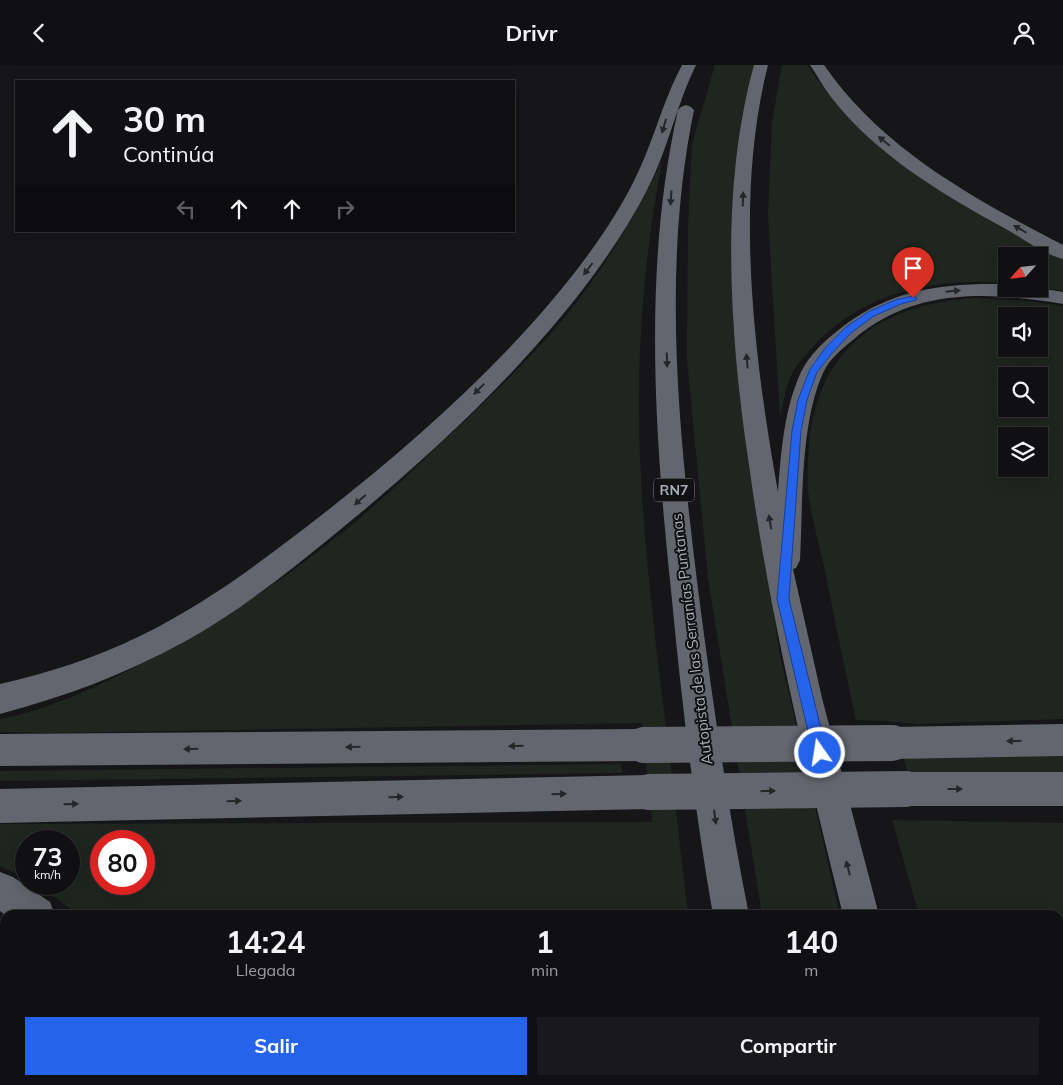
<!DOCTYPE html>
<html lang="es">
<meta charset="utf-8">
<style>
:root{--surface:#101012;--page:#19191b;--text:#f1f3f6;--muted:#9c9d9f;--line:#303032;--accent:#2563eb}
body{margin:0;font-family:Mulish,sans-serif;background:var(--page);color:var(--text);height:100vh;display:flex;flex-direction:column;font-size:19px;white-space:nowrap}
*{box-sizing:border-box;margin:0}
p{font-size:16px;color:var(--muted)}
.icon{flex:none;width:28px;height:28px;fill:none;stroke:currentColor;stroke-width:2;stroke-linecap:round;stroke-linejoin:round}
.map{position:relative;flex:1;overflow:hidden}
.drawer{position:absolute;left:0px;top:845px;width:1064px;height:175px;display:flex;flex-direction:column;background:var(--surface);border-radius:15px 15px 0 0;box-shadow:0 5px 20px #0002,0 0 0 1px var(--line)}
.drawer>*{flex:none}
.guide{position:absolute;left:15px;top:15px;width:500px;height:152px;border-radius:0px;box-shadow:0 5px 20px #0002,0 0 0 1px var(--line);background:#101012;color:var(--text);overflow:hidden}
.needle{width:32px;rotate:243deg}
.buttons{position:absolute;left:998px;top:182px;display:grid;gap:10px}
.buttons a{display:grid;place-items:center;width:50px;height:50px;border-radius:0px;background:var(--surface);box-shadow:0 5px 20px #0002,0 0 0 1px var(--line);font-size:25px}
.speed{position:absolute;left:15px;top:765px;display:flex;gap:10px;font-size:25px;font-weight:700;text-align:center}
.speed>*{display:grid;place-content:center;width:65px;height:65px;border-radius:50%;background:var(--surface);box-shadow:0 5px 20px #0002,0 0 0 1px var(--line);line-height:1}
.speed small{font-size:12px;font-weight:400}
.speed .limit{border:8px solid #d22;background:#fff;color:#111}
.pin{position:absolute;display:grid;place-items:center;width:42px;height:42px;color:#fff;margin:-51px -21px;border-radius:50% 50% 50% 0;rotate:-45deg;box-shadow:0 0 5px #0007}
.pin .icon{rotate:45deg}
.me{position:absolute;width:55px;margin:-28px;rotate:347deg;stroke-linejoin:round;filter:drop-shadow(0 0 4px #0008)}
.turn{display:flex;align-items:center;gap:18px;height:105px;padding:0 25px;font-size:22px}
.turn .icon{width:65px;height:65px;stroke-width:2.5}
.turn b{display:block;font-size:35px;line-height:42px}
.lanes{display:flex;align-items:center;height:48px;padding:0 25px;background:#0003;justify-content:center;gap:25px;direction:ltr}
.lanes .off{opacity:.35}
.eta{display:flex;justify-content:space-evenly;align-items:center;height:85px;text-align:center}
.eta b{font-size:30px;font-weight:700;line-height:35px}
.action{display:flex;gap:10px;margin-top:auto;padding:10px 25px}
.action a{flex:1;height:58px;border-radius:0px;background:var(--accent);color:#fff;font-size:20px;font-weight:700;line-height:58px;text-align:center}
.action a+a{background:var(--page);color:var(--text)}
header{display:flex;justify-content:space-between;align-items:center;height:65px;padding:0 25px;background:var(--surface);font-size:22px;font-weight:700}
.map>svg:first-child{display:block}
</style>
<header><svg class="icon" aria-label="back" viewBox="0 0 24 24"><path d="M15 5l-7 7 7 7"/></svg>Drivr<svg class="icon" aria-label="person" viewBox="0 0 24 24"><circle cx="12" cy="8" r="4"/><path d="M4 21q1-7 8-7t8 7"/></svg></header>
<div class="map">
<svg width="1063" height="1020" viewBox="0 0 1063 1020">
<rect width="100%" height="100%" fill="#161618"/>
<path fill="#1e261f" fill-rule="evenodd" d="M715,0H756L742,50L734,115L733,262L779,585L840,850H762L708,513L687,294L688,160L692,79Z
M782,0H808C823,26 843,45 864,65L1063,194V226L1039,222V191H1006V218C934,212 860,228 811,284C806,290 800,295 796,302C786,317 784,335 780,352L768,150L772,57Z
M662,96C646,182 638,266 639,354C640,441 650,529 660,615C670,694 679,772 688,850H79L36,819H69V776H26V813L0,801V759L652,757L642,658L48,668L0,667V654C47,645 95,623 137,601C224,556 309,499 383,433C407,412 430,388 454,366C493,329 532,292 566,251C605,202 635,152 662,96ZM101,776H144V819H101Z
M977,233L1029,236L1063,241V654L916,659L886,656L856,655C846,609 836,562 827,515C821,486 812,456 808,426C807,411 808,395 809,381C817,282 883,238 977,233ZM1039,251V284H1006V251ZM1039,311V344H1006V311ZM1039,371V404H1006V371Z
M1063,687V710L909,711L903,692Z
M621,699L622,708L0,716V706Z
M892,755L1063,758V1020H966L965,1015H1059V850H919Z
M0,854L5,857V1015H153L156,1020H0Z
M213,1015H713L714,1020H216Z
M804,1015H887L888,1020H805Z"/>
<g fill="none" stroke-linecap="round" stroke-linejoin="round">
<path fill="#63666e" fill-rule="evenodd" d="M682,0H696C682,28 674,59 663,88C654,113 642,136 628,159C558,273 444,380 341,464C291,505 240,546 184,577C126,609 64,632 0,649V619C48,608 95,593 140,571C206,539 265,494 323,449C424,370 538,268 608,161C623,138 636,114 646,89C658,59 667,28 682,0Z
M754,0H768C734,133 754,293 778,427C781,387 784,344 801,307C809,291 822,278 836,267C886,225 940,218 1004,219L1006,220V224L1039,223L1063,227V239C989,227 915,222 854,274C843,283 829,294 823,308C800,359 803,438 800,495L796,503L793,504L822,633L879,850H843C806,701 770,552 749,400C730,273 719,126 754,0Z
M810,0H824C882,84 974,134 1063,180V194C1043,189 1024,174 1006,164C943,130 875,89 831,32C823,22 817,10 810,0Z
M686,40L691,42L694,45C661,205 679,372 699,532C713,638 728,745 749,850H713C695,746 682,641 672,535C655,374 642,205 678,45L681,42Z
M1063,659V691L892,694L881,689L876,678L881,667L892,662Z
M644,664L655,669L660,680L655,691L644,696L0,701V669Z
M906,707H1063V741H906L894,736L889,724L894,712Z
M649,710L661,715L666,727L661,739L649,744L0,758V724Z
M0,807L13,812L50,837L55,850H5L0,846Z
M158,1015H200L202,1020H160Z
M744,1015H784L785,1020H745Z
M884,1015H924L926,1020H886Z"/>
<path stroke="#63666e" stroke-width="36" d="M644,680L892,678
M649,727L906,724"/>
</g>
<defs><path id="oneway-solid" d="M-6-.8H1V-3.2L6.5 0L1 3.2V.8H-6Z" transform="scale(1.25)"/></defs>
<g fill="#26262a">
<use href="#oneway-solid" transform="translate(664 61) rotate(106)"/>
<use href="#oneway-solid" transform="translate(884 76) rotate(-141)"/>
<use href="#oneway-solid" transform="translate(671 133) rotate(94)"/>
<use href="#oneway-solid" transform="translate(743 134) rotate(-88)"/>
<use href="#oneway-solid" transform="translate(1020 164) rotate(-150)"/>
<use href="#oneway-solid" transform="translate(588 204) rotate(127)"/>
<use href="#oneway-solid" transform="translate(953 226) rotate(-6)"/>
<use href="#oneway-solid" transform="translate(667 295) rotate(88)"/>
<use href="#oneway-solid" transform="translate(747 296) rotate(-95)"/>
<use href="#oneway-solid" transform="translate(479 324) rotate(135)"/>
<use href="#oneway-solid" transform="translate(360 435) rotate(139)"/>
<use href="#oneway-solid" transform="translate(770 457) rotate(-100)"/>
<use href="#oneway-solid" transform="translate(1014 676) rotate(179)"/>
<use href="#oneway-solid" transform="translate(516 681) rotate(179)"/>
<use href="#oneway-solid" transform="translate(353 682) rotate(179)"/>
<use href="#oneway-solid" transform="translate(191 684) rotate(179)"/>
<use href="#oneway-solid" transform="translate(955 724)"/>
<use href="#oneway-solid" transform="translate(768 726) rotate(-1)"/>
<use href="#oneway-solid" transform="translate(559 729) rotate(-1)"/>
<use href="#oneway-solid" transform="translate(396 732) rotate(-1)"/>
<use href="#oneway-solid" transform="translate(234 736) rotate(-1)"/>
<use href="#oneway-solid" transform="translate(71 739) rotate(-1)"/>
<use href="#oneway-solid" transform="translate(715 752) rotate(82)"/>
<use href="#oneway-solid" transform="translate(848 803) rotate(-105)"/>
</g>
<path fill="#2563eb" stroke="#184099" d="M913,231L917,233L916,235L901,239L874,251L852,267L833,287L817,307L807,335L801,366L789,534L827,688L825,693L820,695L815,693L813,688L777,534L792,366L798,335L810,304L826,282L846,262L868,247L895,235Z"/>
<g text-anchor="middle" stroke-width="4" stroke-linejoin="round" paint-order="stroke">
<rect fill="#111113" stroke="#7b7e86" stroke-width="1" x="654" y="413.5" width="40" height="23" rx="4"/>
<g font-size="14" font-weight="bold" fill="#a8adb8">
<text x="674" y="430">RN7</text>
</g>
<g font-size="15" fill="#a8adb8" stroke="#111113">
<text transform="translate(692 574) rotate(-97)" y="5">Autopista de las Serranías Puntanas</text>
</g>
</g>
</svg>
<div class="buttons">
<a><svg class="needle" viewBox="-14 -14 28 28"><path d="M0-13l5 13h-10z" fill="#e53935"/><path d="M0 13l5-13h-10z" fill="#9c9d9f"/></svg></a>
<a><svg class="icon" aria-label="sound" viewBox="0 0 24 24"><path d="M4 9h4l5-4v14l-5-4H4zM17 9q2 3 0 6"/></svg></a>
<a><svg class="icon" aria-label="search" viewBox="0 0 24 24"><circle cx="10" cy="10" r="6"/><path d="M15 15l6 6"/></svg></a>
<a><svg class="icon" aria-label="layers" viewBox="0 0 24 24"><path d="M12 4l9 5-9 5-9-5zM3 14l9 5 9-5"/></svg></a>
</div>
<div class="speed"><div>73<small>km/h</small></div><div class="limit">80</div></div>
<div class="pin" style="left:913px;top:233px;background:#d93025"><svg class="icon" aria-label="arrive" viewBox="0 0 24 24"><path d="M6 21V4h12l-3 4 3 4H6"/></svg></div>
<svg class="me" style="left:820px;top:688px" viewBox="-20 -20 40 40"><circle r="17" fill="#2563eb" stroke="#fff" stroke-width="3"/><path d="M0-11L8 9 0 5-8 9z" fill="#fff"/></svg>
<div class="guide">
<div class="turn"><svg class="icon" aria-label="ahead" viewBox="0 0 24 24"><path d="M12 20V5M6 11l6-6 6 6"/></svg><div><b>30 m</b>Continúa</div></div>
<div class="lanes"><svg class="icon off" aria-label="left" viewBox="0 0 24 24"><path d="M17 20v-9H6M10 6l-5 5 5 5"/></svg><svg class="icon" aria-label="ahead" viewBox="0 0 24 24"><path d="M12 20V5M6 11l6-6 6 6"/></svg><svg class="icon" aria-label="ahead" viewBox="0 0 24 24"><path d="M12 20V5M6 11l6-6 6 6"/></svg><svg class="icon off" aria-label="right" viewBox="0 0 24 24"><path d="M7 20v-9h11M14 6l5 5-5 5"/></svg></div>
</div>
<section class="drawer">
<div class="eta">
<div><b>14:24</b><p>Llegada</p></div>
<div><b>1</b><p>min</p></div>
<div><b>140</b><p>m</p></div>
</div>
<div class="action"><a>Salir</a><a>Compartir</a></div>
</section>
</div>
